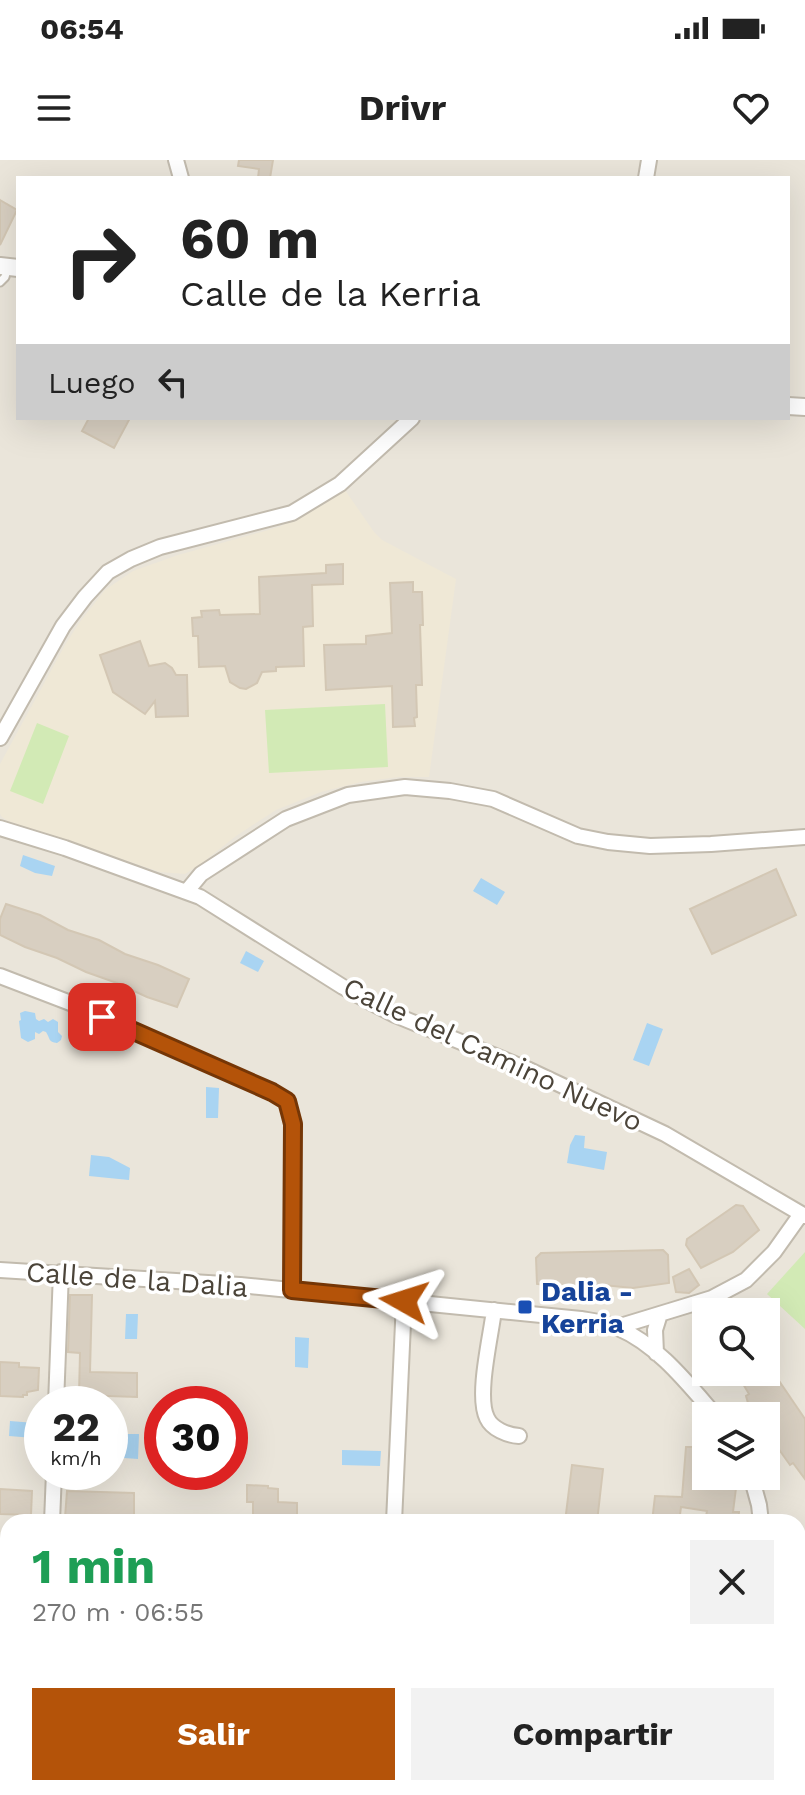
<!DOCTYPE html>
<html lang="es">
<meta charset="utf-8">
<style>
:root{--surface:#fff;--page:#f2f2f2;--text:#222;--muted:#767676;--accent:#b45309}
body{margin:0;font-family:"Work Sans",sans-serif;background:var(--page);color:var(--text);height:100vh;display:flex;flex-direction:column;font-size:30px;white-space:nowrap}
*{box-sizing:border-box;margin:0}
p{font-size:26px;color:var(--muted)}
.icon{flex:none;width:44px;height:44px;fill:none;stroke:currentColor;stroke-width:2;stroke-linecap:round;stroke-linejoin:round}
.map{position:relative;flex:1;overflow:hidden}
.sheet{position:absolute;left:0px;top:1354px;width:806px;height:282px;display:flex;flex-direction:column;background:var(--surface);border-radius:24px 24px 0 0;box-shadow:0 8px 32px #0002}
.sheet>*{flex:none}
.banner{position:absolute;left:16px;top:16px;width:774px;height:244px;border-radius:0px;box-shadow:0 8px 32px #0002;background:#fff;color:var(--text);overflow:hidden}
.buttons{position:absolute;left:692px;top:1138px;display:grid;gap:16px}
.buttons a{display:grid;place-items:center;width:88px;height:88px;border-radius:0px;background:var(--surface);box-shadow:0 8px 32px #0002;font-size:40px}
.speed{position:absolute;left:24px;top:1226px;display:flex;gap:16px;font-size:40px;font-weight:700;text-align:center}
.speed>*{display:grid;place-content:center;width:104px;height:104px;border-radius:50%;background:var(--surface);box-shadow:0 8px 32px #0002;line-height:1}
.speed small{font-size:20px;font-weight:400}
.speed .limit{border:12px solid #d22;background:#fff;color:#111}
.pin{position:absolute;display:grid;place-items:center;width:68px;height:68px;color:#fff;margin:-34px;border-radius:16px;box-shadow:0 4px 12px #0006}
.me{position:absolute;width:88px;margin:-44px;rotate:276deg;stroke-linejoin:round;filter:drop-shadow(0 0 6px #0008)}
.turn{display:flex;align-items:center;gap:28px;height:168px;padding:0 32px;font-size:36px}
.turn .icon{width:104px;height:104px;stroke-width:2.5}
.turn b{display:block;font-size:56px;line-height:68px}
.then{display:flex;align-items:center;height:76px;padding:0 32px;background:#0003;gap:16px;font-size:30px}
.round{display:grid;place-items:center;flex:none;width:84px;height:84px;border-radius:0px;background:var(--page)}
.headline{display:flex;align-items:center;justify-content:space-between;height:136px;padding:0 32px}
h1{font-size:48px;font-weight:700;line-height:60px;color:#1e9e55}
.action{display:flex;gap:16px;margin-top:auto;padding:16px 32px}
.action a{flex:1;height:92px;border-radius:0px;background:var(--accent);color:#fff;font-size:32px;font-weight:700;line-height:92px;text-align:center}
.action a+a{background:var(--page);color:var(--text)}
.status{display:flex;justify-content:space-between;align-items:center;height:56px;padding:0 40px;background:var(--surface);direction:ltr}
.status svg{height:22px;fill:currentColor}
header{display:flex;justify-content:space-between;align-items:center;height:104px;padding:0 32px;background:var(--surface);font-size:36px;font-weight:700}
.map>svg:first-child{display:block}
</style>
<div class="status"><b>06:54</b><svg viewBox="0 0 49 12"><path d="M0 12V9h3v3zM5 12V6h3v6zM10 12V3h3v9zM15 12V0h3v12zM26 1h20v11H26zM47 4h2v5h-2z"/></svg></div>
<header><svg class="icon" aria-label="menu" viewBox="0 0 24 24"><path d="M4 6h16M4 12h16M4 18h16"/></svg>Drivr<svg class="icon" aria-label="heart" viewBox="0 0 24 24"><path d="M12 20l-8-8c-3-5 5-10 8-4 3-6 11-1 8 4z"/></svg></header>
<div class="map">
<svg width="805" height="1635" viewBox="0 0 805 1635">
<rect width="100%" height="100%" fill="#f6f3ec"/>
<path fill="#eae5da" fill-rule="evenodd" d="M0,0H805V1635H0ZM18,18H788V258H18ZM706,1152H766V1212H706ZM42,1244H110V1312H42ZM162,1244H230V1312H162ZM706,1256H766V1316H706ZM8,1362H798V1628H8Z"/>
<path fill="#efe8d6" d="M345,330L374,372L382,380L456,419L429,617H399L361,622L321,632L276,650L236,676L202,703L185,714L160,712L8,661L2,657L0,654V604L65,485L79,463L105,430L133,411L178,395L279,367L323,345Z"/>
<path fill="#d2eab5" d="M385,544L388,607L269,613L265,550Z
M37,563L69,576L43,644L10,631Z
M805,1092V1169L767,1134Z"/>
<path fill="#a9d4f2" d="M23,695L55,706L52,716L35,713L20,706Z
M481,718L505,732L497,745L473,731Z
M246,791L264,801L258,812L240,803Z
M25,851L35,853L36,859L39,861L44,859L48,862L53,859L58,862V872L62,876L61,880L57,883C48,882 50,878 46,872L43,871L39,874L35,872V879L28,882L21,878L19,861L21,860L20,853Z
M647,863L663,869L649,906L633,900Z
M206,927L219,928L218,958H206Z
M575,975L585,976L584,988L607,992L604,1010L567,1003L570,985Z
M91,995L109,997L130,1008L129,1020L89,1016Z
M126,1154H138L137,1179H125Z
M295,1177L309,1178L308,1208L295,1207Z
M10,1261L35,1263L34,1278L9,1276Z
M125,1274H139L138,1299L124,1298Z
M342,1290L381,1291L380,1306L342,1305Z"/>
<path fill="#d8cfc1" stroke="#d3c7b4" stroke-width="2" d="M239,0H273L270,18H258L259,9L238,6Z
M0,40L17,50L0,85Z
M89,258H130L114,288L82,271Z
M343,404V424L312,425L313,466L303,467L304,506L276,507V511L262,512L257,523L246,529L240,528L230,522L225,506L199,507L198,476H193L192,458L202,457L201,451L219,450L220,455L260,454L259,417L326,413V405Z
M413,422V432H422L423,465H420L422,525H416L417,557L414,558L415,566L393,567L392,526L326,530L324,485L366,484V476L392,473L390,423Z
M140,481L149,506L165,503L172,508L176,515H187L188,556L156,557L155,541L145,554L113,532L100,495Z
M776,709L796,755L712,794L690,749Z
M6,744L40,755L68,770L99,780L125,794L158,805L189,819L177,847L147,837L117,823L86,812L57,798L25,787L0,775V759Z
M736,1045L743,1046L759,1070L733,1092L701,1108L686,1085L687,1079Z
M663,1090L668,1095L669,1123L633,1128L603,1125L572,1129L537,1124L536,1098L541,1093Z
M689,1109L699,1125L689,1133L676,1132L673,1117Z
M70,1135H92L90,1212L137,1213V1237L79,1235L80,1193L68,1192Z
M0,1202L19,1203V1207L39,1208L38,1230L27,1232V1235H23V1237L0,1236Z
M736,1212H773L805,1259V1319L793,1303L790,1305L778,1288L776,1281L779,1279L766,1259V1256H758L748,1243L746,1236L749,1234Z
M686,1287H706V1316H721L720,1323L736,1328L733,1352H739L738,1362H705L707,1351L681,1347L679,1362H652L655,1336L682,1337Z
M572,1305L603,1309L597,1362H565Z
M247,1325L268,1326V1328L278,1329V1342L297,1343V1362H259V1360H253V1342H247Z
M0,1329L32,1331L31,1355L0,1354Z
M67,1331L134,1333V1359L65,1358Z"/>
<g fill="none" stroke-linecap="round" stroke-linejoin="round">
<defs>
<path id="service" d="M0,122L5,117L8,107
M0,1488L3,1392"/>
<path id="minor" d="M176,0L181,18
M646,18L649,0
M0,578L63,466L85,437L108,412L131,399L160,387L292,353L340,324L412,258
M0,668L65,688L200,737L343,827L370,842L395,855L527,909L665,974L805,1056
M187,731L201,714L286,659L348,635L405,627L450,631L493,639L578,676L608,682L650,686L711,684L805,677
M0,816L73,844L272,932L287,941L293,964L292,1130
M0,1110L240,1125L581,1159C593,1161 606,1162 618,1168C658,1185 688,1224 716,1256
M494,1150C491,1176 476,1236 487,1258C492,1269 507,1275 519,1276
M617,1167L712,1138L746,1120L774,1092L801,1054
M656,1193L655,1170L660,1154
M56,1244L61,1112
M751,1316L759,1345L761,1362
M52,1362L54,1312
M394,1362L404,1141
M0,1392H8
M798,1442H805
M0,1629L203,1630L220,1635
M267,1635L278,1628"/>
<path id="tertiary" d="M0,106L18,108
M788,246L805,247"/>
</defs>
<use href="#service" stroke="#c2bbae" stroke-width="11"/>
<use href="#minor" stroke="#c2bbae" stroke-width="18"/>
<use href="#tertiary" stroke="#c2bbae" stroke-width="20"/>
<path stroke="#c4b79f" stroke-width="2" stroke-dasharray="4 4" stroke-linecap="butt" d="M230,1303L233,1251"/>
<use href="#service" stroke="#fff" stroke-width="7"/>
<use href="#minor" stroke="#fff" stroke-width="14"/>
<use href="#tertiary" stroke="#fff" stroke-width="16"/>
</g>
<g fill="none" stroke-linecap="round" stroke-linejoin="round">
<defs>
<path id="route" d="M102,857L272,932L287,941L293,964L292,1130L404,1141"/>
</defs>
<use href="#route" stroke="#753606" stroke-width="20"/>
<use href="#route" stroke="#b45309" stroke-width="14"/>
</g>
<rect fill="#1a4fb4" stroke="#fff" stroke-width="3" x="517" y="1139" width="16" height="16" rx="4"/>
<g text-anchor="middle" stroke-width="7" stroke-linejoin="round" paint-order="stroke">
<g font-size="28" fill="#4b4439" stroke="#fff">
<text transform="translate(493 894) rotate(25)" y="10">Calle del Camino Nuevo</text>
<text transform="translate(137 1119) rotate(4)" y="10">Calle de la Dalia</text>
</g>
<g font-size="28" font-weight="bold" fill="#164399" stroke="#fff" text-anchor="start">
<text x="541" y="1141">Dalia -<tspan x="541" dy="32">Kerria</tspan></text>
</g>
</g>
</svg>
<div class="buttons">
<a><svg class="icon" aria-label="search" viewBox="0 0 24 24"><circle cx="10" cy="10" r="6"/><path d="M15 15l6 6"/></svg></a>
<a><svg class="icon" aria-label="layers" viewBox="0 0 24 24"><path d="M12 4l9 5-9 5-9-5zM3 14l9 5 9-5"/></svg></a>
</div>
<div class="speed"><div>22<small>km/h</small></div><div class="limit">30</div></div>
<div class="pin" style="left:102px;top:857px;background:#d93025"><svg class="icon" aria-label="arrive" viewBox="0 0 24 24"><path d="M6 21V4h12l-3 4 3 4H6"/></svg></div>
<svg class="me" style="left:404px;top:1141px" viewBox="-20 -20 40 40"><path d="M0-17L14 15 0 8-14 15z" fill="#b45309" stroke="#fff" stroke-width="4"/></svg>
<div class="banner">
<div class="turn"><svg class="icon" aria-label="right" viewBox="0 0 24 24"><path d="M7 20v-9h11M14 6l5 5-5 5"/></svg><div><b>60 m</b>Calle de la Kerria</div></div>
<div class="then">Luego<svg class="icon" aria-label="left" viewBox="0 0 24 24"><path d="M17 20v-9H6M10 6l-5 5 5 5"/></svg></div>
</div>
<section class="sheet">
<div class="headline"><div><h1>1 min</h1><p>270 m · 06:55</p></div><a class="round"><svg class="icon" aria-label="close" viewBox="0 0 24 24"><path d="M6 6l12 12M18 6L6 18"/></svg></a></div>
<div class="action"><a>Salir</a><a>Compartir</a></div>
</section>
</div>
